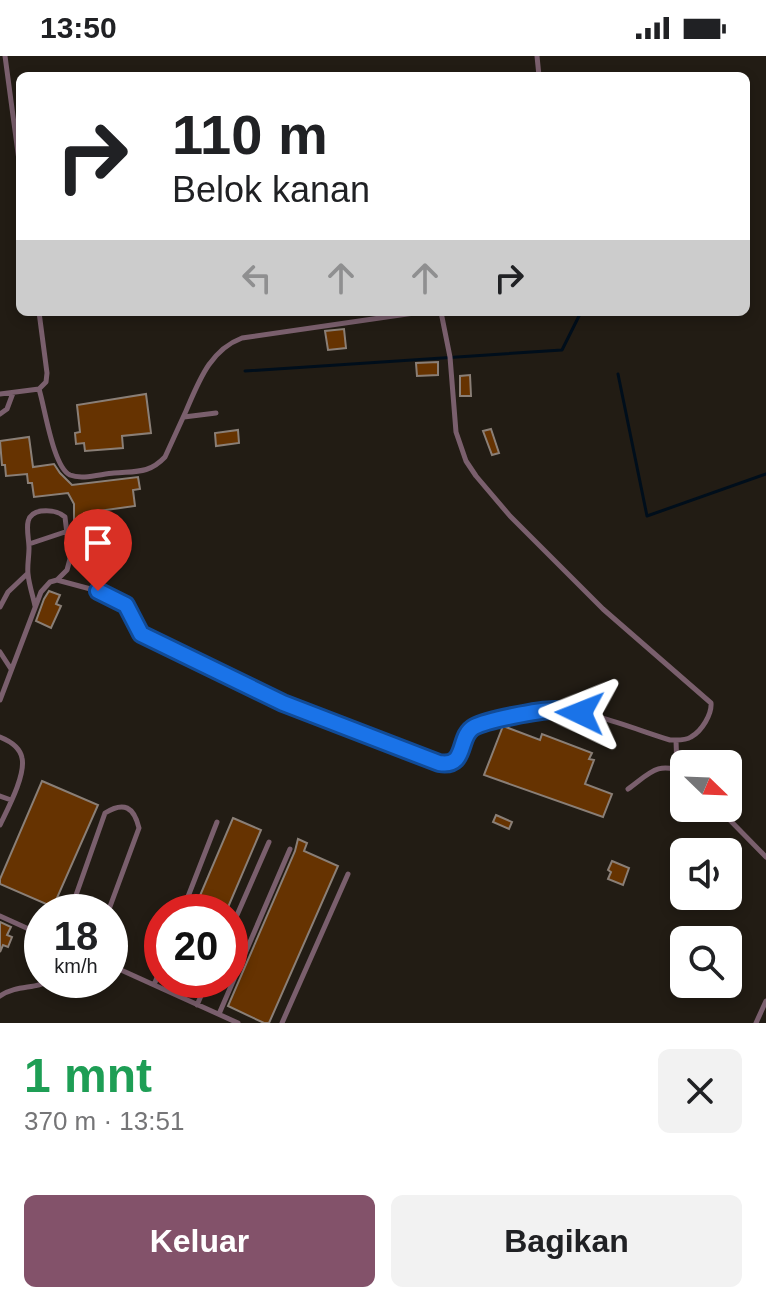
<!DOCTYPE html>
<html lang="id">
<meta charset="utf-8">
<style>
:root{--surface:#fff;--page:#f2f2f2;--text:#202124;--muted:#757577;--accent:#83526a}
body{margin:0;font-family:Arial,sans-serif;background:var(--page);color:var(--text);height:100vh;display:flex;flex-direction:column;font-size:30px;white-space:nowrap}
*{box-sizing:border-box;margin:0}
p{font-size:26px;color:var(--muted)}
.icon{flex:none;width:44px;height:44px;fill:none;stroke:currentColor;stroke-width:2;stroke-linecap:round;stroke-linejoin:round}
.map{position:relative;height:967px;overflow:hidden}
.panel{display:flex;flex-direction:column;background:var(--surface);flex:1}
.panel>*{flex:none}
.top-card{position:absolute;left:16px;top:16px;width:734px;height:244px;border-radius:12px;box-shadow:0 4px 12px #0003;background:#fff;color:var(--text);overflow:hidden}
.needle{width:52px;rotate:113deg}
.controls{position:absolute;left:670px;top:694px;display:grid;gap:16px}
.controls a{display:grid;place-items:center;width:72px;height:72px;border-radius:12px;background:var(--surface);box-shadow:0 4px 12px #0003;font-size:40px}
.speed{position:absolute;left:24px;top:838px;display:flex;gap:16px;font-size:40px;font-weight:700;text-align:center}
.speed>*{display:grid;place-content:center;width:104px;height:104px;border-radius:50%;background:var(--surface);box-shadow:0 4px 12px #0003;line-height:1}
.speed small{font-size:20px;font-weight:400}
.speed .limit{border:12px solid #d22;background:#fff;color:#111}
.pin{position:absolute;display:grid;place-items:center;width:68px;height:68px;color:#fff;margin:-82px -34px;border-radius:50% 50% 50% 0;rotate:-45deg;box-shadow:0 0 8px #0007}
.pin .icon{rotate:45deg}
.me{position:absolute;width:88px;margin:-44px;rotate:272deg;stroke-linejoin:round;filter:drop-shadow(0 0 6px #0008)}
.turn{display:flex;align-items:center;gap:28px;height:168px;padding:0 24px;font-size:36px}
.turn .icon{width:104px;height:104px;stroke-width:2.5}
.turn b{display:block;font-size:56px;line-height:68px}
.lanes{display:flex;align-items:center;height:76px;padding:0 24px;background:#0003;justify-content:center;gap:40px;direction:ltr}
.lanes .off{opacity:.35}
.round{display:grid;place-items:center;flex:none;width:84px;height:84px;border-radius:12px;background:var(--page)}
.headline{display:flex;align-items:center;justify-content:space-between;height:136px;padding:0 24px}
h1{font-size:48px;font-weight:800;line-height:60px;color:#1e9e55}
.button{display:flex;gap:16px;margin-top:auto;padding:16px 24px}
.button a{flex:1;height:92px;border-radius:12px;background:var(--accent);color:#fff;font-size:32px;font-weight:800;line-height:92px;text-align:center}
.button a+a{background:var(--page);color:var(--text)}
.status{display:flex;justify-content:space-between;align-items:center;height:56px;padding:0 40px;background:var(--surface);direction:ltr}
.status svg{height:22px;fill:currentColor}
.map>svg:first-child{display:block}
</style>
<div class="status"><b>13:50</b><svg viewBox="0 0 49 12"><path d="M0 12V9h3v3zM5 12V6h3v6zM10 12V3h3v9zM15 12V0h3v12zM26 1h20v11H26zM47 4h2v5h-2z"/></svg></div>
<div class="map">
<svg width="766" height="967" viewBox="0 0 766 967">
<rect width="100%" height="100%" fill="#221c14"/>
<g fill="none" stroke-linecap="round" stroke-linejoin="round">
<path stroke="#000e1b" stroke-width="3" d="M245,315L562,294L581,256
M618,318L647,460L766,418"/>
</g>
<path fill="#663301" stroke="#8a7f77" stroke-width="2" d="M344,273L346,292L328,294L325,275Z
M438,306V319L417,320L416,307Z
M470,319L471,340H460V320Z
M146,338L151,377L122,380L123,392L85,395L84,387L76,388L75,377L80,376L77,349Z
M491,373L499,397L492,399L483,375Z
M238,374L239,387L216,390L215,377Z
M29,381L33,411L54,408L60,417L72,429L138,421L140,433L133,434L135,450L84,457V480H74V448L68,437L34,441L32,427H28L27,418L6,420L5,409H2L0,385Z
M49,535L60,539L56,548L61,550L51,572L36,565L44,543Z
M503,670L540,684L542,678L592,697L589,703L594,704L585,728L612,738L603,761L484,719Z
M42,725L98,749L53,851L0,828V823Z
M496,759L512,766L509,773L493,766Z
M233,762L261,774L226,856H193Z
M298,783L307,787L304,795L338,810L269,967H264L228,950L295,795Z
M612,805L629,812L623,829L608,823L611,816L608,814Z
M0,866L11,871L7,879L12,881L8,891L3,889L0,896Z"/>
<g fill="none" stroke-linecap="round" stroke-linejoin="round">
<path stroke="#7a5f6d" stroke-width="5" d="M5,0L20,112
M537,0L539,20
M39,333C45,352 53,411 70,419C82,424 101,418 114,417C136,415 149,418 165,401C172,386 179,370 186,355C199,325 210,294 242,282L421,256
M0,338L39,333L46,326L47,317L39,256
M0,358L7,353L13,337
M184,361L216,357
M29,488L68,475
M57,524L98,535L116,543L126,549L141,578L283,647L439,707C468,712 456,681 473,672C476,670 481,669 485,668C506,662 535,653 557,654C595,656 634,673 670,684C677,684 685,685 691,681C702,675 712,658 711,647L603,553L510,460L476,420L466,405L456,376L450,301L441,256
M0,551L8,536L27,518
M0,596L11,613
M0,644L41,536L50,526L57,524L67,514L70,503L65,461C58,455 51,454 41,455C21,458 29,478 29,492C29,501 27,510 28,518C29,529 33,540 35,550
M0,681C10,685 20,691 22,702C26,719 7,754 0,769
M676,684L677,714
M628,733C649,718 658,704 684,717
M0,740L11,744
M718,752L766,801
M70,856L105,757C124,745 134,751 139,772L108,856
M182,856L217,766
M0,860L42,879
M230,875L269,786
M110,909L238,967
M154,929L162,909
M0,940C18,928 36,934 50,924
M197,949L208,924
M219,958L290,793
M282,967L348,818
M756,967L766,945"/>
</g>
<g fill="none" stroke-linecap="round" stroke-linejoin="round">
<defs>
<path id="route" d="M98,535L126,549L141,578L283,647L439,707C468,712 457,680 474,671C487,664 539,654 555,654C563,654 572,656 580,657"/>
</defs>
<use href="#route" stroke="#114b97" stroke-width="20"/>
<use href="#route" stroke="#1a73e8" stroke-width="14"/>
</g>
</svg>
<div class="controls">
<a><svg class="needle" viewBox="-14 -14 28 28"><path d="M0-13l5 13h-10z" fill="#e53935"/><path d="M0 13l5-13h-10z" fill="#757577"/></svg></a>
<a><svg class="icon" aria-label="sound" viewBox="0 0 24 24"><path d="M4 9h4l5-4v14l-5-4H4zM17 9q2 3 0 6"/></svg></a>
<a><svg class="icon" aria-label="search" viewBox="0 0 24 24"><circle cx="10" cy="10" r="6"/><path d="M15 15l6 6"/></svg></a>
</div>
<div class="speed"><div>18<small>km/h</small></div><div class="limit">20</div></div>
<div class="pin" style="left:98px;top:535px;background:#d93025"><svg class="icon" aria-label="arrive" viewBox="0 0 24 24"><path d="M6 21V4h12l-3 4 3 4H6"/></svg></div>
<svg class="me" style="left:580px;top:657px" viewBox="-20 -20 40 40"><path d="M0-17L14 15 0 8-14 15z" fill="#1a73e8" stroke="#fff" stroke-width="4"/></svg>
<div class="top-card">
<div class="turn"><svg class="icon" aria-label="right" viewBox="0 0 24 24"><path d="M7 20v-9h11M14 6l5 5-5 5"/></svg><div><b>110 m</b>Belok kanan</div></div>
<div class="lanes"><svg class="icon off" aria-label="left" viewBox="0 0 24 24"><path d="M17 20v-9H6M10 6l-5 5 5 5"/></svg><svg class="icon off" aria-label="ahead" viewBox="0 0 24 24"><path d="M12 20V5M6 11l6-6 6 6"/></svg><svg class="icon off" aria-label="ahead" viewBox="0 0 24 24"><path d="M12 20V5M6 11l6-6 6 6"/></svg><svg class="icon" aria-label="right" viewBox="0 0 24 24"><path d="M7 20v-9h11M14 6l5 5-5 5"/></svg></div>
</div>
</div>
<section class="panel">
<div class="headline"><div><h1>1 mnt</h1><p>370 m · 13:51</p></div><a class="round"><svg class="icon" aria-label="close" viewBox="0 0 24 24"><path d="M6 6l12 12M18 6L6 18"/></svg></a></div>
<div class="button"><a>Keluar</a><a>Bagikan</a></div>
</section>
